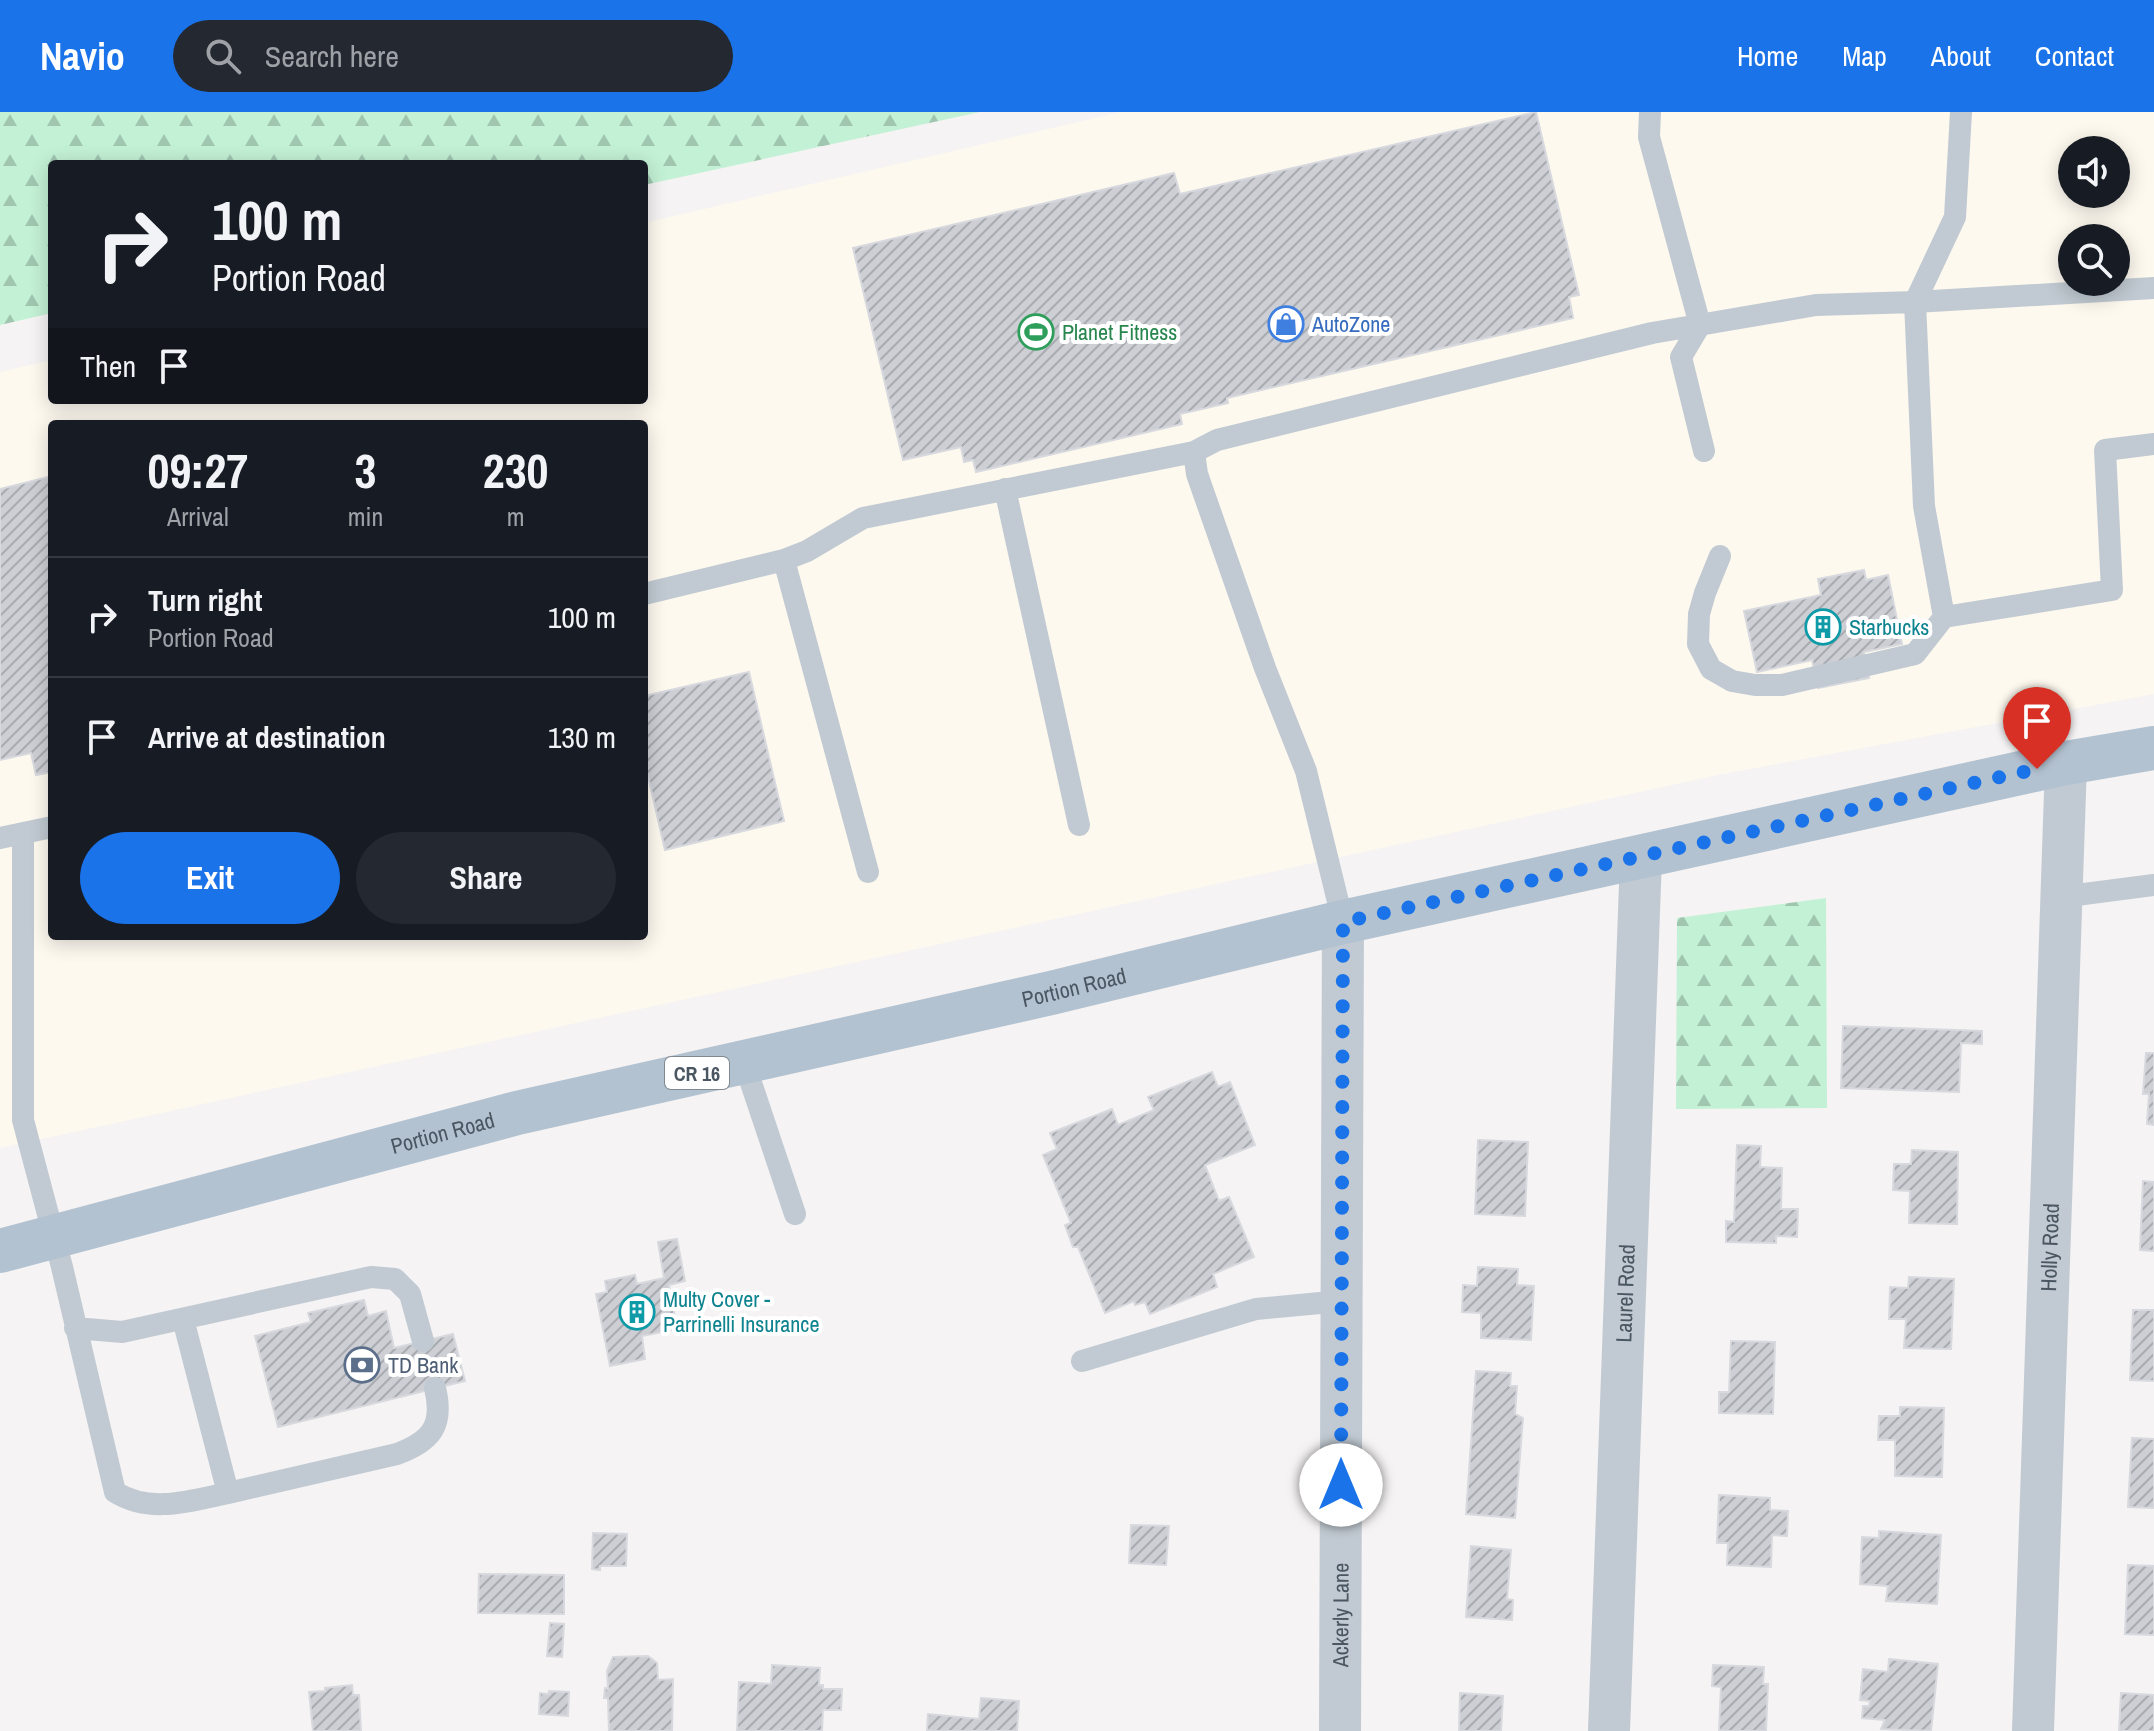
<!DOCTYPE html>
<style>
:root{--surface:#171b24;--page:#242831;--text:#f1f3f6;--muted:#9ea1a6;--line:#363941;--accent:#1a73e8}
body{margin:0;font-family:"Archivo Narrow",sans-serif;background:var(--page);color:var(--text);height:100vh;display:flex;flex-direction:column;font-size:30px;white-space:nowrap}
*{box-sizing:border-box;margin:0}
p{font-size:26px;color:var(--muted)}
.icon{flex:none;width:44px;height:44px;fill:none;stroke:currentColor;stroke-width:2;stroke-linecap:round;stroke-linejoin:round}
.map{position:relative;flex:1;overflow:hidden}
.side{position:absolute;left:48px;top:308px;width:600px;height:520px;display:flex;flex-direction:column;background:var(--surface);border-radius:8px;box-shadow:0 4px 20px #0003}
.side>*{flex:none}
.banner{position:absolute;left:48px;top:48px;width:600px;height:244px;border-radius:8px;box-shadow:0 4px 20px #0003;background:#171b24;color:var(--text);overflow:hidden}
.tools{position:absolute;left:2058px;top:24px;display:grid;gap:16px}
.tools a{display:grid;place-items:center;width:72px;height:72px;border-radius:50%;background:var(--surface);box-shadow:0 4px 20px #0003;font-size:40px}
.pin{position:absolute;display:grid;place-items:center;width:68px;height:68px;color:#fff;margin:-82px -34px;border-radius:50% 50% 50% 0;rotate:-45deg;box-shadow:0 0 8px #0007}
.pin .icon{rotate:45deg}
.me{position:absolute;width:88px;margin:-44px;rotate:0deg;stroke-linejoin:round;filter:drop-shadow(0 0 6px #0008)}
.turn{display:flex;align-items:center;gap:28px;height:168px;padding:0 32px;font-size:36px}
.turn .icon{width:104px;height:104px;stroke-width:2.5}
.turn b{display:block;font-size:56px;line-height:68px}
.then{display:flex;align-items:center;height:76px;padding:0 32px;background:#0003;gap:16px;font-size:30px}
.eta{display:flex;justify-content:space-evenly;align-items:center;height:136px;text-align:center}
.eta b{font-size:48px;font-weight:700;line-height:56px}
.button{display:flex;gap:16px;margin-top:auto;padding:16px 32px}
.button a{flex:1;height:92px;border-radius:48px;background:var(--accent);color:#fff;font-size:32px;font-weight:700;line-height:92px;text-align:center}
.button a+a{background:var(--page);color:var(--text)}
ul{padding:0;list-style:none}
li{display:flex;align-items:center;gap:24px;height:120px;padding:0 32px;border-top:2px solid var(--line)}
li div{flex:1}
li b{display:block;font-size:30px}
li em{font-style:normal}
header{display:flex;align-items:center;gap:48px;box-sizing:border-box;height:112px;padding:0 40px;background:var(--accent);color:#fff}
header strong{font-size:38px}
nav{display:flex;gap:44px;margin-inline-start:auto;font-size:28px}
.search{width:560px;height:72px;background:var(--page);display:flex;align-items:center;gap:20px;box-sizing:border-box;padding:0 28px;border-radius:44px;color:var(--muted);font-size:30px}
.map>svg:first-child{display:block}
.commercial{fill:#fdf9ef;fill-rule:evenodd}
.forest{fill:url(#forest-firs)}
.building{fill:url(#building-hatch);stroke:#d7d9de;stroke-width:2}
.lines{fill:none;stroke-linecap:round;stroke-linejoin:round}
.lane{stroke:#c1cad2;stroke-width:22}
.street{stroke:#c1cad2;stroke-width:42}
.primary{stroke:#b3c2d1;stroke-width:44}
.route{stroke:#1a73e8;stroke-width:14;stroke-dasharray:0 25.2}
.labels{text-anchor:middle;dominant-baseline:central;stroke-width:8;stroke-linejoin:round;paint-order:stroke}
.shield{fill:#fff;stroke:#808990;stroke-width:2}
.shield-label{font-size:20px;font-weight:bold;fill:#4a5661}
.shop-label{font-size:22px;fill:#366cbe;stroke:#fff;text-anchor:start}
.leisure-label{font-size:22px;fill:#27864d;stroke:#fff;text-anchor:start}
.culture-label{font-size:22px;fill:#0d838f;stroke:#fff;text-anchor:start}
.street-label{font-size:22px;fill:#4a5661;stroke:#fff}
.service-label{font-size:22px;fill:#4e5e75;stroke:#fff;text-anchor:start}
</style>
<header>
<strong>Navio</strong>
<div class="search"><svg class="icon" aria-label="search" viewBox="0 0 24 24"><circle cx="10" cy="10" r="6"/><path d="M15 15l6 6"/></svg>Search here</div>
<nav><a>Home</a><a>Map</a><a>About</a><a>Contact</a></nav>
</header>
<div class="map">
<svg width="2154" height="1619" viewBox="0 0 2154 1619">
<defs>
<pattern id="forest-firs" width="22" height="20" patternUnits="userSpaceOnUse" patternTransform="scale(2)"><rect width="22" height="20" fill="#c3f1d5"/><path d="M5 1l3.5 6h-7zM16 11l3.5 6h-7z" fill="#a0c6b0"/></pattern>
<pattern id="building-hatch" width="6" height="6" patternUnits="userSpaceOnUse" patternTransform="scale(2)"><rect width="6" height="6" fill="#cdcfd5"/><path d="M-1 1l2-2M0 6l6-6M5 7l2-2" fill="none" stroke="#a8abb0"/></pattern>
</defs>
<rect width="100%" height="100%" fill="#f5f3f3"/>
<path class="commercial" d="M1121,0H2154V582L1718,663L0,1036V260L52,248V288H644V111ZM2072,38H2116V82H2072ZM2072,126H2116V170H2072ZM52,312H644V824H52Z"/>
<path class="forest" d="M0,0H980L644,73V52H52V201L0,213Z
M1826,786L1827,996L1676,997L1677,806Z"/>
<path class="building" d="M1536,0L1579,183L1569,185L1573,206L1227,286L1228,291L1180,302L1182,312L976,360L973,348L964,350L961,335L903,348L853,136L1174,61L1180,82Z
M52,364V660L36,663L31,641L0,648V377Z
M1864,458L1866,468L1888,463L1902,532L1864,540L1869,566L1818,576L1812,548L1757,560L1744,499L1821,483L1818,467Z
M749,560L784,709L665,738L644,647V584Z
M1843,914L1982,919V932L1961,931L1959,980L1841,976Z
M2146,941H2154V1013L2147,1012L2149,982H2143Z
M1212,960L1218,975L1230,970L1255,1033L1205,1053L1219,1089L1229,1085L1254,1145L1213,1162L1217,1175L1150,1202L1145,1190L1135,1193L1134,1189L1105,1201L1078,1135H1073L1065,1113L1071,1111L1043,1043L1057,1037L1050,1021L1112,997L1118,1013L1154,998L1148,985Z
M1478,1028L1528,1030L1525,1104L1475,1102Z
M1737,1033L1761,1034L1760,1055L1782,1056L1781,1097H1798L1797,1125L1776,1124V1131L1726,1130V1109L1734,1110Z
M1912,1038L1958,1040L1957,1112L1909,1111L1910,1079L1893,1078L1894,1052H1911Z
M2143,1069L2154,1070V1139L2140,1138Z
M677,1127L685,1169L669,1173L677,1217L642,1224L645,1247L610,1254L596,1182L607,1180L605,1169L635,1163L637,1172L664,1166L658,1130Z
M1478,1155L1518,1157L1517,1173L1534,1174L1531,1228L1481,1226V1201L1462,1200L1463,1173L1477,1174Z
M1909,1165L1954,1167L1951,1237L1904,1236L1906,1207H1889L1890,1175L1908,1176Z
M364,1188L368,1204L386,1199L394,1236L453,1222L465,1269L278,1315L255,1224L311,1210L308,1201Z
M2133,1198H2154V1269L2130,1268Z
M1731,1229L1775,1230L1773,1302L1719,1301V1280H1729Z
M1476,1259L1511,1261L1510,1274H1517L1515,1302L1523,1306L1515,1406L1466,1402Z
M1900,1295L1944,1296L1942,1365L1895,1364V1328H1878L1879,1304H1900Z
M2132,1326L2154,1327V1396L2128,1395Z
M1719,1383L1770,1386V1398L1788,1399L1787,1424L1772,1423L1771,1455L1727,1453L1728,1431H1717Z
M1131,1413L1169,1414L1166,1453L1129,1451Z
M1879,1419L1941,1423L1937,1492L1886,1489L1888,1474L1860,1472L1862,1425L1879,1426Z
M593,1421L627,1422L626,1454H600V1458L592,1457Z
M1471,1434L1511,1438L1507,1487L1513,1488L1512,1508L1466,1505Z
M2128,1453L2154,1454V1523L2125,1522Z
M479,1462L564,1463V1502L478,1501Z
M550,1511L564,1512L562,1545L547,1544Z
M648,1544L657,1551L658,1568L673,1567L672,1619H609L608,1586H604L605,1576L608,1577L607,1559L613,1545Z
M1889,1547L1938,1552L1931,1619L1881,1617L1885,1608L1862,1606L1863,1594H1869L1870,1589L1860,1588L1863,1557L1888,1560Z
M772,1553L820,1556L819,1573H823V1577H842L841,1598H823L822,1619H737L739,1570L771,1572Z
M1713,1553L1764,1555L1763,1572H1768L1766,1619H1719L1721,1575L1712,1574Z
M352,1573L353,1583H359L361,1619H313L309,1580L325,1579V1576Z
M549,1579L569,1580L568,1604L539,1602L540,1581L549,1582Z
M1460,1581L1503,1584L1501,1619H1459Z
M2121,1581L2154,1583V1619H2119Z
M981,1586L1019,1589L1017,1619H927L928,1602L979,1607Z"/>
<g class="lines">
<path class="lane" d="M1650,0L1649,25L1700,213L1681,245L1704,339
M1961,0L1955,105L1915,190L1924,394L1944,505L2112,478L2105,338L2154,332
M1194,340L1197,362L1265,556L1306,659L1343,810
M1005,377L1079,713
M1720,444L1705,481L1699,502L1698,532L1711,557L1732,569L1755,573H1782L1915,542L1944,505
M784,448L868,760
M644,482L784,448L807,439L863,406L1194,340L1217,328L1652,221L1816,193L1915,190L2154,176
M23,722V1008L62,1155L115,1380C150,1402 190,1389 228,1381L183,1207
M0,726L52,715
M2061,785L2154,773
M744,950L795,1102
M75,1216L122,1220L371,1165L395,1167L410,1182L423,1229
M1082,1249L1256,1197L1341,1189
M228,1381L397,1342C432,1329 444,1313 435,1276"/>
<g class="street">
<path id="s1" d="M1340,1619L1343,810"/>
<path id="s2" d="M1609,1619L1641,745"/>
<path id="s3" d="M2033,1619L2066,651"/>
</g>
<path class="primary" id="s4" d="M0,1139L517,1001L1051,881L1343,810L2066,651L2154,636"/>
</g>
<g class="lines">
<path class="route" d="M1341,1373L1343,810L2037,657"/>
</g>
<defs>
<symbol id="shop-ring" viewBox="-11 -11 22 22"><circle r="9.5" fill="#fff" stroke="#3f7fe0" stroke-width="1.5"/><path d="M-5-2.5h2.3a2.7 3.5 0 0 1 5.4 0H5L5.5 6h-11ZM-1.5-2.5h3a1.5 2.3 0 0 0-3 0Z" fill="#3f7fe0"/></symbol>
<symbol id="stadium-ring" viewBox="-11 -11 22 22"><circle r="9.5" fill="#fff" stroke="#2e9e5b" stroke-width="1.5"/><path d="M0-5a6.5 5 0 1 0 0 10a6.5 5 0 1 0 0-10ZM-3.5-1.8h7v3.6h-7Z" fill="#2e9e5b"/></symbol>
<symbol id="building-ring" viewBox="-11 -11 22 22"><circle r="9.5" fill="#fff" stroke="#0f9aa8" stroke-width="1.5"/><path d="M-4-6H4V6H1V3H-1V6H-4ZM-2.5-4.3h1.7v1.8h-1.7ZM.8-4.3h1.7v1.8H.8ZM-2.5-1h1.7V.8h-1.7ZM.8-1h1.7V.8H.8Z" fill="#0f9aa8"/></symbol>
<symbol id="bank-ring" viewBox="-11 -11 22 22"><circle r="9.5" fill="#fff" stroke="#5c6f8a" stroke-width="1.5"/><path d="M-6-4H6V4H-6ZM0-2.3a2.3 2.3 0 1 0 0 4.6a2.3 2.3 0 1 0 0-4.6Z" fill="#5c6f8a"/></symbol>
</defs>
<g fill-rule="evenodd">
<use href="#shop-ring" x="1266" y="192" width="40" height="40"/>
<use href="#stadium-ring" x="1016" y="200" width="40" height="40"/>
<use href="#building-ring" x="1803" y="495" width="40" height="40"/>
<use href="#building-ring" x="617" y="1180" width="40" height="40"/>
<use href="#bank-ring" x="342" y="1233" width="40" height="40"/>
</g>
<g class="labels">
<rect class="shield" x="665" y="945" width="64" height="32" rx="6"/>
<g class="shield-label">
<text x="697" y="961">CR 16</text>
</g>
<g class="shop-label">
<text x="1312" y="212">AutoZone</text>
</g>
<g class="leisure-label">
<text x="1062" y="220">Planet Fitness</text>
</g>
<g class="culture-label">
<text x="1849" y="515">Starbucks</text>
<text x="663" y="1187">Multy Cover -<tspan x="663" dy="25">Parrinelli Insurance</tspan></text>
</g>
<g class="street-label">
<text stroke="none"><textPath href="#s4" startOffset="1106">Portion Road</textPath></text>
<text stroke="none"><textPath href="#s4" startOffset="458">Portion Road</textPath></text>
<text stroke="none"><textPath href="#s3" startOffset="484">Holly Road</textPath></text>
<text stroke="none"><textPath href="#s2" startOffset="438">Laurel Road</textPath></text>
<text stroke="none"><textPath href="#s1" startOffset="116">Ackerly Lane</textPath></text>
</g>
<g class="service-label">
<text x="388" y="1253">TD Bank</text>
</g>
</g>
</svg>
<div class="tools">
<a><svg class="icon" aria-label="sound" viewBox="0 0 24 24"><path d="M4 9h4l5-4v14l-5-4H4zM17 9q2 3 0 6"/></svg></a>
<a><svg class="icon" aria-label="search" viewBox="0 0 24 24"><circle cx="10" cy="10" r="6"/><path d="M15 15l6 6"/></svg></a>
</div>
<div class="pin" style="left:2037px;top:657px;background:#d93025"><svg class="icon" aria-label="arrive" viewBox="0 0 24 24"><path d="M6 21V4h12l-3 4 3 4H6"/></svg></div>
<svg class="me" style="left:1341px;top:1373px" viewBox="-20 -20 40 40"><circle r="19" fill="#fff"/><path d="M0-13L10 11 0 6-10 11z" fill="#1a73e8"/></svg>
<div class="banner">
<div class="turn"><svg class="icon" aria-label="right" viewBox="0 0 24 24"><path d="M7 20v-9h11M14 6l5 5-5 5"/></svg><div><b>100 m</b>Portion Road</div></div>
<div class="then">Then<svg class="icon" aria-label="arrive" viewBox="0 0 24 24"><path d="M6 21V4h12l-3 4 3 4H6"/></svg></div>
</div>
<section class="side">
<div class="eta">
<div><b>09:27</b><p>Arrival</p></div>
<div><b>3</b><p>min</p></div>
<div><b>230</b><p>m</p></div>
</div>
<ul>
<li><svg class="icon" aria-label="right" viewBox="0 0 24 24"><path d="M7 20v-9h11M14 6l5 5-5 5"/></svg><div><b>Turn right</b><p>Portion Road</p></div><em>100 m</em></li>
<li><svg class="icon" aria-label="arrive" viewBox="0 0 24 24"><path d="M6 21V4h12l-3 4 3 4H6"/></svg><div><b>Arrive at destination</b></div><em>130 m</em></li>
</ul>
<div class="button"><a>Exit</a><a>Share</a></div>
</section>
</div>
